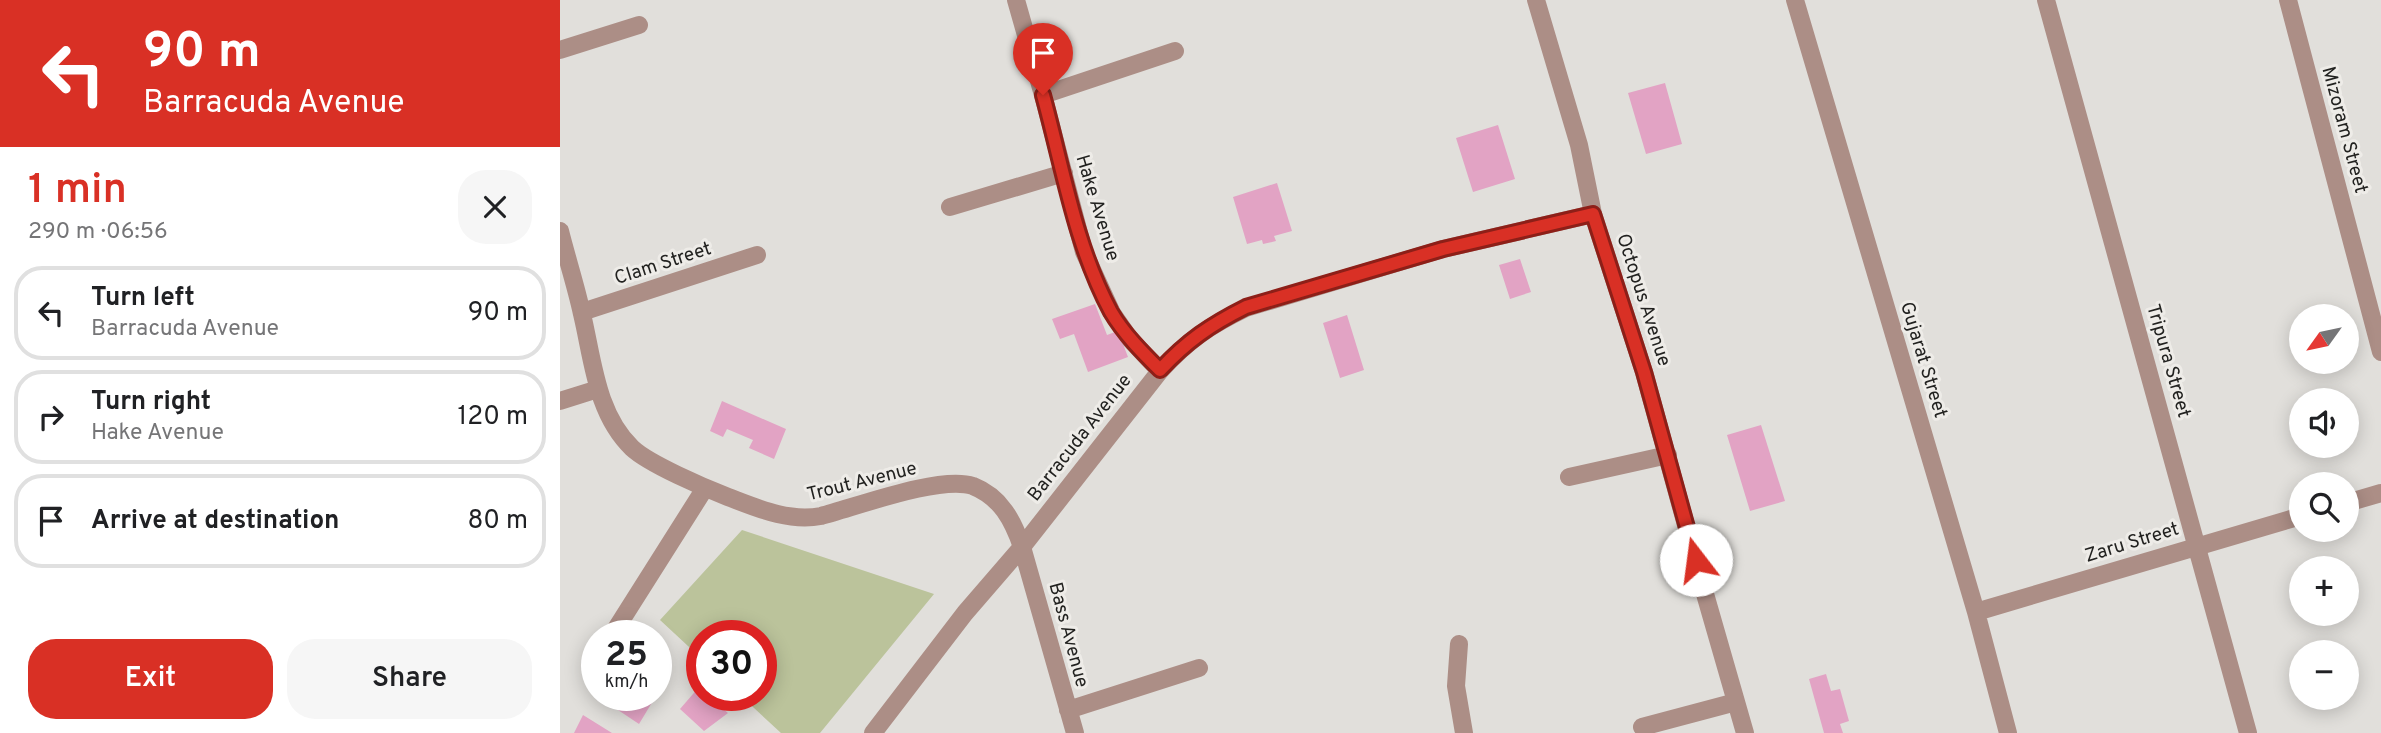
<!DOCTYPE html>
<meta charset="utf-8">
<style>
:root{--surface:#fff;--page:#f6f6f6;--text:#202124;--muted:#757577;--line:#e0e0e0;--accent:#d93025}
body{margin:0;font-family:Overpass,sans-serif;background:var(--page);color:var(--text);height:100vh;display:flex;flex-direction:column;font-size:26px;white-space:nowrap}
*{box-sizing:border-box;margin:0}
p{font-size:23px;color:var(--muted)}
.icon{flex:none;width:38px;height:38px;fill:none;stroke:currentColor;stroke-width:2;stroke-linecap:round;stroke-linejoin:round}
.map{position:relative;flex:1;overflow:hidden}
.sheet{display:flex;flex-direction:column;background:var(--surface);width:560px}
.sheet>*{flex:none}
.top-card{background:#d93025;color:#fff;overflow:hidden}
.needle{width:46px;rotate:237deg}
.controls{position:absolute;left:1729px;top:304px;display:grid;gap:14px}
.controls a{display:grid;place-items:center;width:70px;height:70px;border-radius:50%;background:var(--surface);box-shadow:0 4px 18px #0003;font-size:35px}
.speed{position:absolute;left:21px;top:620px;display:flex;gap:14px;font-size:35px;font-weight:700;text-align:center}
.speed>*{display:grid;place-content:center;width:91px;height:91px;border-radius:50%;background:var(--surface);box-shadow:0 4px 18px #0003;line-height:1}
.speed small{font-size:18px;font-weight:400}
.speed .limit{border:10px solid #d22;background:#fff;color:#111}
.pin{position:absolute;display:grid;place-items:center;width:60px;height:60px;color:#fff;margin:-72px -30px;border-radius:50% 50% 50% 0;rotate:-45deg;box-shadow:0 0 7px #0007}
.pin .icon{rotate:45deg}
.me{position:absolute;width:77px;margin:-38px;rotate:345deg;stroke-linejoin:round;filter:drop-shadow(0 0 5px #0008)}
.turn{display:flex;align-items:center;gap:24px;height:147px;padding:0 28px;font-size:32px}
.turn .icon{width:91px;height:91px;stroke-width:2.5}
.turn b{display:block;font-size:49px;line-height:60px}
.round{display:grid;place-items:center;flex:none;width:74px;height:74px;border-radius:28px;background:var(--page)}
.overview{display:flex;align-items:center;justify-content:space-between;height:119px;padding:0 28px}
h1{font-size:42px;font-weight:600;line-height:52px;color:var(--accent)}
.primary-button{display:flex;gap:14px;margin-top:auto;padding:14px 28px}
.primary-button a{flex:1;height:80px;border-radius:28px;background:var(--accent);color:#fff;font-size:28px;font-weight:600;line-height:80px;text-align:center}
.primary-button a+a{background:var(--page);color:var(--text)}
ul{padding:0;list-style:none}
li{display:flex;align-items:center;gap:21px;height:94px;margin:0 14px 10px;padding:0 14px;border:4px solid var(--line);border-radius:28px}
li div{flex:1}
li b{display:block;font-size:26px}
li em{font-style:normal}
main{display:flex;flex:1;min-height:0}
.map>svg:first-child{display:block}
.green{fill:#bbc39b}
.building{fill:#e2a3c4}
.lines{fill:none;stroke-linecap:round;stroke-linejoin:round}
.street{stroke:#ac8e86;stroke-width:18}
.route-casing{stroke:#8d1f18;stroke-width:18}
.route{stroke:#d93025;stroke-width:12}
.labels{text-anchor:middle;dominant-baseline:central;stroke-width:6;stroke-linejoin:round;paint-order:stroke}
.street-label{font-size:19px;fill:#222220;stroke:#eeece8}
</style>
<main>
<section class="sheet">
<div class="top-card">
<div class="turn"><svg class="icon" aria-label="left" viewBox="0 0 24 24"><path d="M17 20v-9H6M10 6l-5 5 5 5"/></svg><div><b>90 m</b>Barracuda Avenue</div></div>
</div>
<div class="overview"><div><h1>1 min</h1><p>290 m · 06:56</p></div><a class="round"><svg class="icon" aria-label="close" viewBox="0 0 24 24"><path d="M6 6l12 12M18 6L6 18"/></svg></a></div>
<ul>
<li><svg class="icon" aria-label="left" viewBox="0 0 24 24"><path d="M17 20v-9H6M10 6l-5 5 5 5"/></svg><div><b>Turn left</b><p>Barracuda Avenue</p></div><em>90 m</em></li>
<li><svg class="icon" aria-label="right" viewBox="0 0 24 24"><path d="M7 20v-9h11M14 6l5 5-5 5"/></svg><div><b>Turn right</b><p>Hake Avenue</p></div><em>120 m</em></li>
<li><svg class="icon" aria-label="arrive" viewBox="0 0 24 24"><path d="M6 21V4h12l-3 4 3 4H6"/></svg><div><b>Arrive at destination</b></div><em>80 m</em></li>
</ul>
<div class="primary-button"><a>Exit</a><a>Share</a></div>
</section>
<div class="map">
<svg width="1821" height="733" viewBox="0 0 1821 733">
<rect width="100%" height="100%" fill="#e1dfdb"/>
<path class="green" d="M182,530L374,594L260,733H221L180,695H201V635H142V659L100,620Z"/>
<path class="building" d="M1105,83L1122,144L1086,154L1068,93Z
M938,125L955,179L913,192L896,138Z
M717,183L732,231L714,236L716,241L703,244L702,240L687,244L673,197Z
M960,259L971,292L950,299L939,265Z
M535,304L547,335L558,331L568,357L528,372L514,334L500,339L492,319Z
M787,315L804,370L780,378L763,323Z
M162,401L226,429L214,459L189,448L193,440L167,429L163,437L150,431Z
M1201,425L1225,501L1190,511L1167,435Z
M96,667L108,676L79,724L52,706L59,695H96Z
M1266,674L1271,691L1280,689L1289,721L1280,724L1283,733H1264L1249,679Z
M139,687L142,690V695H147L168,713L144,731L120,709Z
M23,715L52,733H14Z"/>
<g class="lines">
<path class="street" d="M456,0L483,95L524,252L552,313L570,339L600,371
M976,0L1019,145L1033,214L1084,372L1143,587L1185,733
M1235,0L1416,612L1448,733
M1486,0L1688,733
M1728,0L1821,352
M0,50L79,25
M483,95L615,51
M390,207L504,173
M0,231C7,259 16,286 22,314C33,360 36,413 72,448C89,464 145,488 168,497C197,508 228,522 261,516C296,507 380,475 413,486C441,497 453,521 462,547L515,733
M22,312L197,255
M0,401L38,389
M1009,477L1108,455
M1787,503L1821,493
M1416,612L1741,516
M52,635L145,488
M899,644L896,686L904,733
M508,710L639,668
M1082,727L1176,702
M313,733L405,613L462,547L600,371C628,340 649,326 686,308L883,249L1033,214"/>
</g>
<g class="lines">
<defs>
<path id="route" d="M483,95C503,168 515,245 551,312C564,334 582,352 600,370C627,341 650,325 686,307L883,249L1033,214L1084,372L1136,560"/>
</defs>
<use href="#route" class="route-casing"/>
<use href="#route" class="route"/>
</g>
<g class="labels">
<g class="street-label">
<text transform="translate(1784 130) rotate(75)">Mizoram Street</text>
<text transform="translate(537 208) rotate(73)">Hake Avenue</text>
<text transform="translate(103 264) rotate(-18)">Clam Street</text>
<text transform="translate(1083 300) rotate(72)">Octopus Avenue</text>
<text transform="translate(1363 360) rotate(73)">Gujarat Street</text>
<text transform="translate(1608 361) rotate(74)">Tripura Street</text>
<text transform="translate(520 438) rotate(-52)">Barracuda Avenue</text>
<text transform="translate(302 482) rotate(-14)">Trout Avenue</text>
<text transform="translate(1572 543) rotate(-17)">Zaru Street</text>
<text transform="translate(508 635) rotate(75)">Bass Avenue</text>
</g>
</g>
</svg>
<div class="controls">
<a><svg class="needle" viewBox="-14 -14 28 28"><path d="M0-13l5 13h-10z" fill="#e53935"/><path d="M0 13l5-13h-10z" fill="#757577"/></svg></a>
<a><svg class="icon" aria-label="sound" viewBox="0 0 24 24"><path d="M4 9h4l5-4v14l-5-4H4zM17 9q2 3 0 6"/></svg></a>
<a><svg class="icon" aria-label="search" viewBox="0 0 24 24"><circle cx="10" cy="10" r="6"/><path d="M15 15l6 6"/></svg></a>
<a>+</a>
<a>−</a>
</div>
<div class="speed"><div>25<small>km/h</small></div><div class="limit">30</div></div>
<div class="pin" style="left:483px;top:95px;background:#d93025"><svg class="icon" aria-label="arrive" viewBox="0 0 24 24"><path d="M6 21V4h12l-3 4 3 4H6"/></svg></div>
<svg class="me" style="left:1136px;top:560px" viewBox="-20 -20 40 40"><circle r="19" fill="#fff"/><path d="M0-13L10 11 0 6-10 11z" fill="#d93025"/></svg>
</div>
</main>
